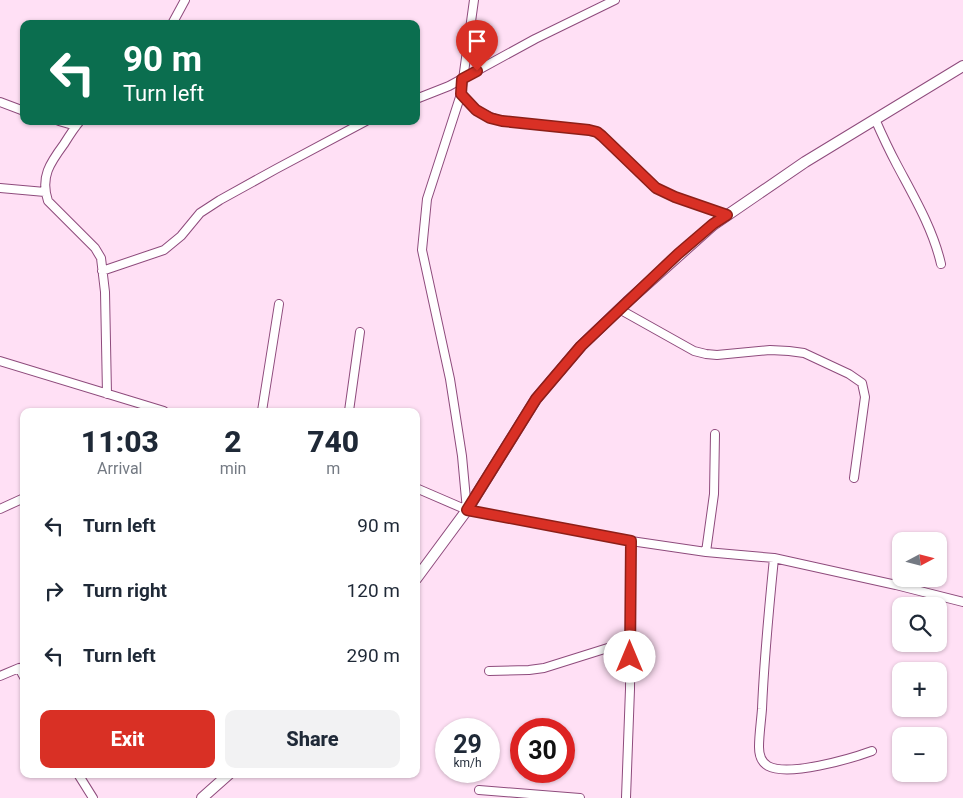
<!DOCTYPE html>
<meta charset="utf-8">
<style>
:root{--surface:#fff;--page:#f2f2f3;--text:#1f2937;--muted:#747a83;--accent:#d93025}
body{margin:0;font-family:Roboto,sans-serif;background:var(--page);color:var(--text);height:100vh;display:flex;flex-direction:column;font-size:19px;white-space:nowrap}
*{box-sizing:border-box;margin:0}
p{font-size:16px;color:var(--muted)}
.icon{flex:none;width:28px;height:28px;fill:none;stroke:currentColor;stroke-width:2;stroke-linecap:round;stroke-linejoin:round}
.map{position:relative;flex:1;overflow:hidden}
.drawer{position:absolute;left:20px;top:408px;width:400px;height:370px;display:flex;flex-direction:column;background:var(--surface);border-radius:10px;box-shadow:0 1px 4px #0004}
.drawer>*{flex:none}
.guide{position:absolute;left:20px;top:20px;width:400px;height:105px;border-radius:10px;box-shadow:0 1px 4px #0004;background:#0b6e4f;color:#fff;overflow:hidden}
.needle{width:32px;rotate:83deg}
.fabs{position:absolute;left:892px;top:532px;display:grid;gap:10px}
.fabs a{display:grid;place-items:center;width:55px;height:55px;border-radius:10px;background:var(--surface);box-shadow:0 1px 4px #0004;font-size:25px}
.speed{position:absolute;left:435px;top:718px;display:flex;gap:10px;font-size:25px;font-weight:700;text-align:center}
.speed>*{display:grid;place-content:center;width:65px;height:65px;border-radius:50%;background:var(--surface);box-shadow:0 1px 4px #0004;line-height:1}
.speed small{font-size:12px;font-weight:400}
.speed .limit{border:8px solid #d22;background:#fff;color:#111}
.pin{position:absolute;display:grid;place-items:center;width:42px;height:42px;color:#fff;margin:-51px -21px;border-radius:50% 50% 50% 0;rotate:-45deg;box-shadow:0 0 5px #0007}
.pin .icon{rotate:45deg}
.me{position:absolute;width:55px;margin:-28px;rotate:0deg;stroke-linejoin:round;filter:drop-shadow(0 0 4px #0008)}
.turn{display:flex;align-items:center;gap:18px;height:105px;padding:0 20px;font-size:22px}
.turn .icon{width:65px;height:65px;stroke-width:2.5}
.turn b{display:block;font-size:35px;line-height:42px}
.eta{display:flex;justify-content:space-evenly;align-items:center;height:85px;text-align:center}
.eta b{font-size:30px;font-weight:800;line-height:35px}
.primary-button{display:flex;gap:10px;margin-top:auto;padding:10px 20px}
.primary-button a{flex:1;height:58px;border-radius:10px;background:var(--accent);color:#fff;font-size:20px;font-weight:800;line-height:58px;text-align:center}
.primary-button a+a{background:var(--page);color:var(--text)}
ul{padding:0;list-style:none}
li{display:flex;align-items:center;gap:15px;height:65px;padding:0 20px}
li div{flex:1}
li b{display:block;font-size:19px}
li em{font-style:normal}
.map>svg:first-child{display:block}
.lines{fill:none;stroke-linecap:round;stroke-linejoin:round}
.minor-casing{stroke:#8e4b7c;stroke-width:10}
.tertiary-casing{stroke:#8e4b7c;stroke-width:12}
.minor{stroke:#fff;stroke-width:8}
.tertiary{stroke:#fff;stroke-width:10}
.route-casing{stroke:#8d1f18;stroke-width:12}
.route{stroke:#d93025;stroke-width:9}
</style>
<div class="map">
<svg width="963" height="798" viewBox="0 0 963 798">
<rect width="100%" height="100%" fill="#ffe0f5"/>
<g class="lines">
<defs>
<path id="minor" d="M172,24L185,0
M461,94C475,110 481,115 502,121L589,130L597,132L602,136L656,188L675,197L727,215
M416,99L449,86L535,39L615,0
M0,102L24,111
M875,119C882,135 889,150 897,165C914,197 933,229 941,264
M59,121L76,126
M80,121C74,128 69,136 64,144C50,163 40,177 48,201L95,248L101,258L105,292L107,394
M0,188L45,192
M102,271L164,250L181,236L200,213L220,200L276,169L366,121
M619,309L694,351L706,354L717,355L770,350L789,351L804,353L849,374L862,383L865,397L854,478
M0,361L164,411
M262,411L279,304
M349,411L360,332
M416,488L467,510L631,541L706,552L774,558L896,585L963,602
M0,509L24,498
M467,510L462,456L450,379L422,250L427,199L461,94L474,0
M706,552L714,494L715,434
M774,558C769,608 764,659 762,709C761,722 759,735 759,747C759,755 761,762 768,766C788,777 850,759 872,751
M489,671L529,670L544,668L630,641
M0,676L19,668L24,677
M78,774L93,798
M479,790L580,798
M626,798L630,689L631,541"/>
<path id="tertiary" d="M416,579L467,510L536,399L581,346L627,302L713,225L805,162L963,66
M202,798L229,774"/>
</defs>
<use href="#minor" class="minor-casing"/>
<use href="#tertiary" class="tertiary-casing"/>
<use href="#minor" class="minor"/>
<use href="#tertiary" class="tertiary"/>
</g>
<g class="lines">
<defs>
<path id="route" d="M477,71L462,79L461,94L476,110L490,118L502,121L589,130L597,132L602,136L656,188L675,197L727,215L713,224L678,254L581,346L536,399L467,510L631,541L630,657"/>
</defs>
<use href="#route" class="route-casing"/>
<use href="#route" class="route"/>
</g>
</svg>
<div class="fabs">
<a><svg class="needle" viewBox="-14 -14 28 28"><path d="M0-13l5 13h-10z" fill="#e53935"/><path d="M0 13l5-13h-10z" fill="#747a83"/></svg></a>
<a><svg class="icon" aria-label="search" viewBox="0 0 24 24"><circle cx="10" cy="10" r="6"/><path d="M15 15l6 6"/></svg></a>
<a>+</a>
<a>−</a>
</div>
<div class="speed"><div>29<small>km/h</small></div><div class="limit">30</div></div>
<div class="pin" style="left:477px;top:71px;background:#d93025"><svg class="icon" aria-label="arrive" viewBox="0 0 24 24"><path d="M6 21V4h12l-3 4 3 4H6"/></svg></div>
<svg class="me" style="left:630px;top:657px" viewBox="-20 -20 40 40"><circle r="19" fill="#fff"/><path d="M0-13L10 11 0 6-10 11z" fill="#d93025"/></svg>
<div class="guide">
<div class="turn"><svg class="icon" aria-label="left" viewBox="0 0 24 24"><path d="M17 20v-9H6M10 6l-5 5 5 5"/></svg><div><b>90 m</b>Turn left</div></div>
</div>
<section class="drawer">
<div class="eta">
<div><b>11:03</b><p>Arrival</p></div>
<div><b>2</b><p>min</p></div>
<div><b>740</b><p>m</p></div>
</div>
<ul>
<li><svg class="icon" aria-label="left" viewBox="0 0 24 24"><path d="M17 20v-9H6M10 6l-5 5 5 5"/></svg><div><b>Turn left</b></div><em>90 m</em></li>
<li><svg class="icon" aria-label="right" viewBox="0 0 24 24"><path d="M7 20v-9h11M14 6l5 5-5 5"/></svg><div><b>Turn right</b></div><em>120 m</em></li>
<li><svg class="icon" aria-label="left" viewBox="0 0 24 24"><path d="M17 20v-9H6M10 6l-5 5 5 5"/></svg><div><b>Turn left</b></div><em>290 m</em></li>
</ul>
<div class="primary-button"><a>Exit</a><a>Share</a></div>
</section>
</div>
